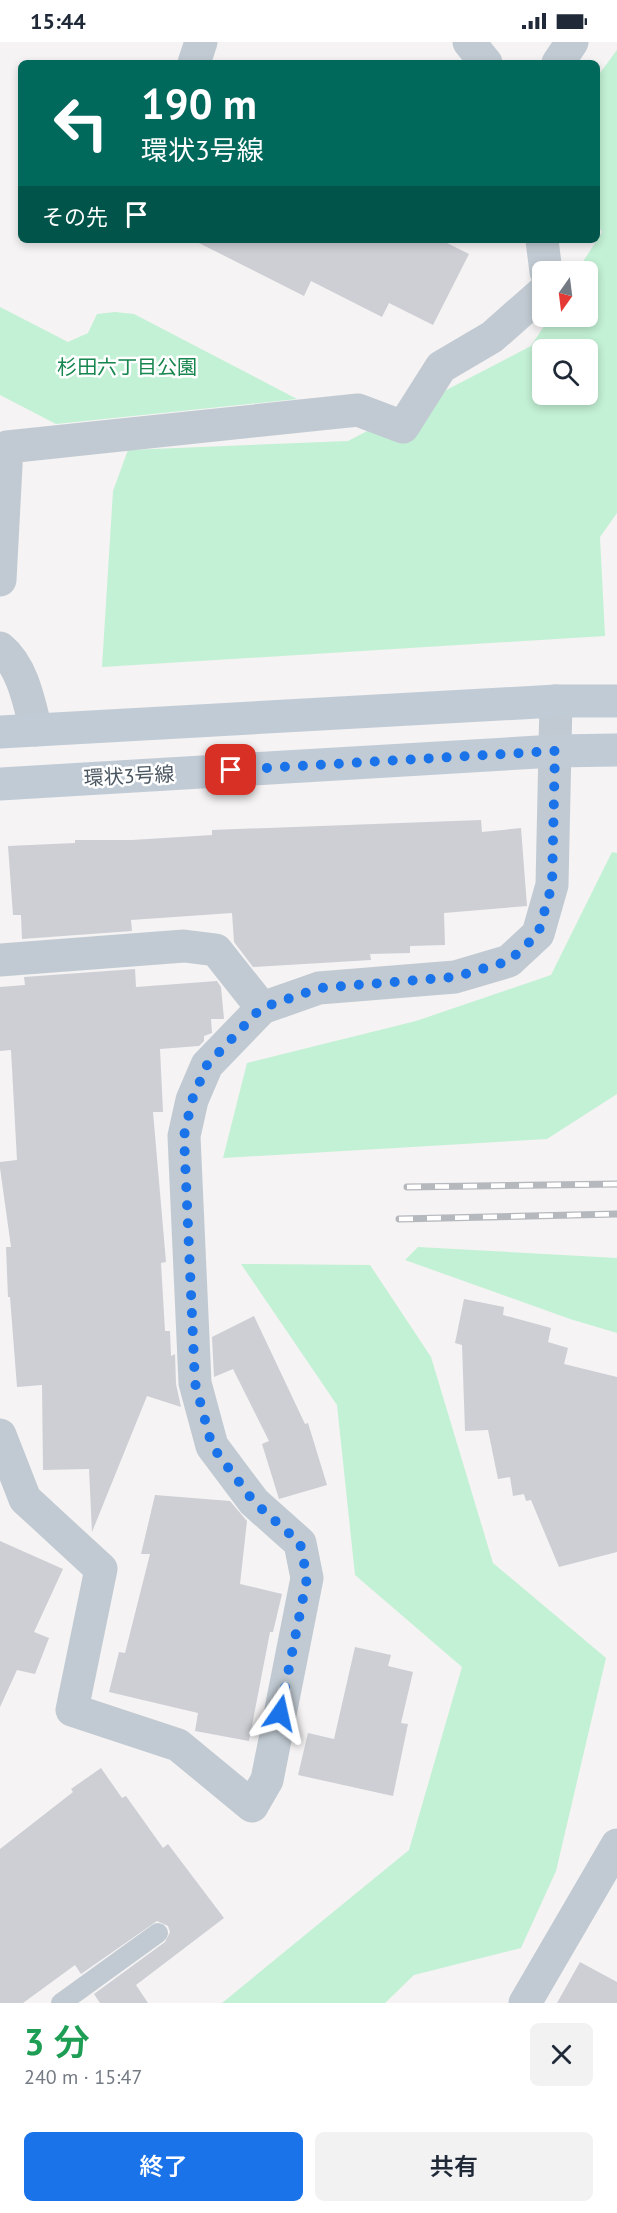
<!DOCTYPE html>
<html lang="ja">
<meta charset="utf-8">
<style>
:root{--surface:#fff;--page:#f2f2f3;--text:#1f2937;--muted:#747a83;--accent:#1a73e8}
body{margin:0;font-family:"PT Sans","Noto Sans JP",sans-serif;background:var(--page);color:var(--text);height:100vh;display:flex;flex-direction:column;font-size:22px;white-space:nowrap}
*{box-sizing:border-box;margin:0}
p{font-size:20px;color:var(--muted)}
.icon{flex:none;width:33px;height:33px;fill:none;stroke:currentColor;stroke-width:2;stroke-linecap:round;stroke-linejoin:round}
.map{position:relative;height:1961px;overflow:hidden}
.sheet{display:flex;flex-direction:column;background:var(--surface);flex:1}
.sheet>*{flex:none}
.hud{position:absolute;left:18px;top:18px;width:582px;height:183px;border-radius:9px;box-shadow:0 3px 9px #0003;background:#00695c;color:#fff;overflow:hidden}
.needle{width:39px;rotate:194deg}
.controls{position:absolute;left:532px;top:219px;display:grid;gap:12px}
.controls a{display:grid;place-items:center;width:66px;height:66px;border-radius:9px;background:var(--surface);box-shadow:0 3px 9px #0003;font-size:30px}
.pin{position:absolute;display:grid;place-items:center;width:51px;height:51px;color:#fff;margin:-26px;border-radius:12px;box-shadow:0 3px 9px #0006}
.me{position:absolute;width:66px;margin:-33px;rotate:11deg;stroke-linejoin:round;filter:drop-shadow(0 0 4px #0008)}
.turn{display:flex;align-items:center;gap:21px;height:126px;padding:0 24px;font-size:27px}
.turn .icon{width:78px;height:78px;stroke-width:2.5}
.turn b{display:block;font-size:42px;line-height:51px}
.then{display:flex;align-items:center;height:57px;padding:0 24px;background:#0003;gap:12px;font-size:22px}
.round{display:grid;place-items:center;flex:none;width:63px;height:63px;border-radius:9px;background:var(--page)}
.headline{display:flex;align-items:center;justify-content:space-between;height:102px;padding:0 24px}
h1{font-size:36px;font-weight:600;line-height:45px;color:#1e9e55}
.button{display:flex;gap:12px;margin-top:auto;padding:12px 24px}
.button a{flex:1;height:69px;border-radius:9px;background:var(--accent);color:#fff;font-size:24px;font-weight:600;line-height:69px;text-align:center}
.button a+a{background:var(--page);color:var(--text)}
.status{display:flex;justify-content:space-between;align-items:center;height:42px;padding:0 30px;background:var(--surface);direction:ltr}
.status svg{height:16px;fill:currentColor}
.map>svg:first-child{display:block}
.green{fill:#c3f1d5;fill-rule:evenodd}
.building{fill:#cdcfd5}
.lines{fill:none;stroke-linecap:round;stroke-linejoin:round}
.lane{stroke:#c1cad2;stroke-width:20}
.street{stroke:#c1cad2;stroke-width:33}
.secondary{stroke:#c1cbd6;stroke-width:33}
.rail-casing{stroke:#b5b8bd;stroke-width:7}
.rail{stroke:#fff;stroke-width:4.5;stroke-dasharray:14;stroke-linecap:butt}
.route{stroke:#1a73e8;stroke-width:10;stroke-dasharray:0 18}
.labels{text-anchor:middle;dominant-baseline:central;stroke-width:5;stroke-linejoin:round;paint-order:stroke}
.park-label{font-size:20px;fill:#17864f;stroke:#fff}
.street-label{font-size:20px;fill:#4a5661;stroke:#fff}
</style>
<div class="status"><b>15:44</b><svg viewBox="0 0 49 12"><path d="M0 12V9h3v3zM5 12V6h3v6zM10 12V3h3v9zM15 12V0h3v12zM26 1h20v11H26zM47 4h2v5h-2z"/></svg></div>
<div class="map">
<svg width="617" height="1961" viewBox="0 0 617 1961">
<rect width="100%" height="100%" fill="#f5f3f3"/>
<path class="green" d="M617,8V471L600,495L605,594L102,625L113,449L128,408L348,399L531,304L550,275L588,274V230L577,229L602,190L597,182V35ZM543,308H588V352H543Z
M0,265L68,300L88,291L97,272L115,270L134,272L297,357L56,382L0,353Z
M612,810L617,811V1052L547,1097L223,1116L247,1021L416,979L551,933Z
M418,1205L617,1216V1291L570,1277L405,1218Z
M241,1222L370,1223L431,1315L493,1521L606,1616L556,1829L521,1906L414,1933L385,1961H222L409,1808L462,1625L355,1533L337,1363Z"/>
<path class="building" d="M193,198H441L469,212L433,283L389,261L382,275L311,239L304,254Z
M481,778L482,790L521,786L527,864L444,871L445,903L410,904V911L370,912L371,918L253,925L234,900L232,871L131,878L132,889L22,897L21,873H13L8,804L75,801V798H132L212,793V788Z
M135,927L136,945L217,939L221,945L224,977H211L212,991L204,994V999L199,1004L160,1007L163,1070H153L166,1220L161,1221L165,1289H170L171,1314L175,1312L176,1342L181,1365L147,1354L92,1490L89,1427L43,1428L42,1343L17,1345L10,1255H8L6,1205H11L0,1126V1120L17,1118L11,1008L0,1009V945L25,943L24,935Z
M464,1257L504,1265L503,1273L551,1286L548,1300L568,1306L564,1322L617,1335V1510L559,1525L531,1458L526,1459L524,1452L513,1454L510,1435L498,1437L488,1388L465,1389L462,1303L455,1301Z
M254,1274L305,1382L308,1381L327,1443L279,1457L262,1402L269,1399L233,1327L214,1335L212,1295Z
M155,1453L230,1459L247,1479L240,1542L282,1552L273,1590H270L249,1699L195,1689L198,1671L109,1650L119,1610L125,1611L150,1512H141Z
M0,1499L63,1527L34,1590L49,1596L35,1632L17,1628L0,1665Z
M355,1605L391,1613L388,1624L413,1630L401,1681L408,1682L393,1754L298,1733L308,1691L334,1697Z
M101,1726L122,1756L126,1754L163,1806L168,1802L224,1876L136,1943L148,1961H100L94,1952L165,1900L170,1890L168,1884L157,1879L81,1932L75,1923L23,1961H0V1807L73,1750L71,1747Z
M580,1920L617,1940V1961H557Z"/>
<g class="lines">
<path class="lane" d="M61,1961L158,1891"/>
<path class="street" d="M469,0L486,21
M194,21L201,0
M558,21L572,0
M542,198L546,230
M0,538L7,405L358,368L403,385L441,325L492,295L543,250
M0,606C23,625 29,660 36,688
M0,918L184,904L216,908L262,966
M0,1393L25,1457L101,1527L72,1668L178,1703L252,1764L267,1738L307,1536L300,1501L254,1460L212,1404L195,1341L184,1094L192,1058L207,1023L262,966L319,946L455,935L509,919L538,892L552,843L556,659
M525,1961L617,1803"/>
<path class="secondary" d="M0,690L556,659H617
M0,742L555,709L617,708"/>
<defs>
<path id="rail" d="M407,1145L617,1142
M399,1177L617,1172"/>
</defs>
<use href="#rail" class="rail-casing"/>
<use href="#rail" class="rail"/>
</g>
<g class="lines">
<path class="route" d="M231,728L555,709L552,843L538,892L509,919L455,935L320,946L261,966L207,1023L192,1058L184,1094L195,1341L212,1404L254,1460L300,1501L307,1536L280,1671"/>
</g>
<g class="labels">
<g class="park-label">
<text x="127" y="325">杉田六丁目公園</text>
</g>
<g class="street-label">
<text transform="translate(129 734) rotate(-3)">環状3号線</text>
</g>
</g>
</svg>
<div class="controls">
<a><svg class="needle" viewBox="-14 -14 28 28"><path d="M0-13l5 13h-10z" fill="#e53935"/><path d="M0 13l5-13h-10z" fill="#747a83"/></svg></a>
<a><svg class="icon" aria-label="search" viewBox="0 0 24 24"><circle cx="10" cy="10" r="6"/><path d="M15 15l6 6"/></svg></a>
</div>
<div class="pin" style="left:231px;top:728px;background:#d93025"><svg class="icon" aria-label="arrive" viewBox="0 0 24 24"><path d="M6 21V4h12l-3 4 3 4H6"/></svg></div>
<svg class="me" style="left:280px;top:1671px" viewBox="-20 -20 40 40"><path d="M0-17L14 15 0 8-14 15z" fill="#1a73e8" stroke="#fff" stroke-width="4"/></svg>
<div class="hud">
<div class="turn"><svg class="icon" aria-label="left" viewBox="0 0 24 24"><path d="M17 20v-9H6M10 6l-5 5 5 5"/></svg><div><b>190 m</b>環状3号線</div></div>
<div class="then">その先<svg class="icon" aria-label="arrive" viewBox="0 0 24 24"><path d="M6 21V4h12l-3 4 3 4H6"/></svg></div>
</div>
</div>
<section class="sheet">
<div class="headline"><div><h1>3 分</h1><p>240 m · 15:47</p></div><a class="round"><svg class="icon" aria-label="close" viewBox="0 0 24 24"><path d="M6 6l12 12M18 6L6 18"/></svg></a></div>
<div class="button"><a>終了</a><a>共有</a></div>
</section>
